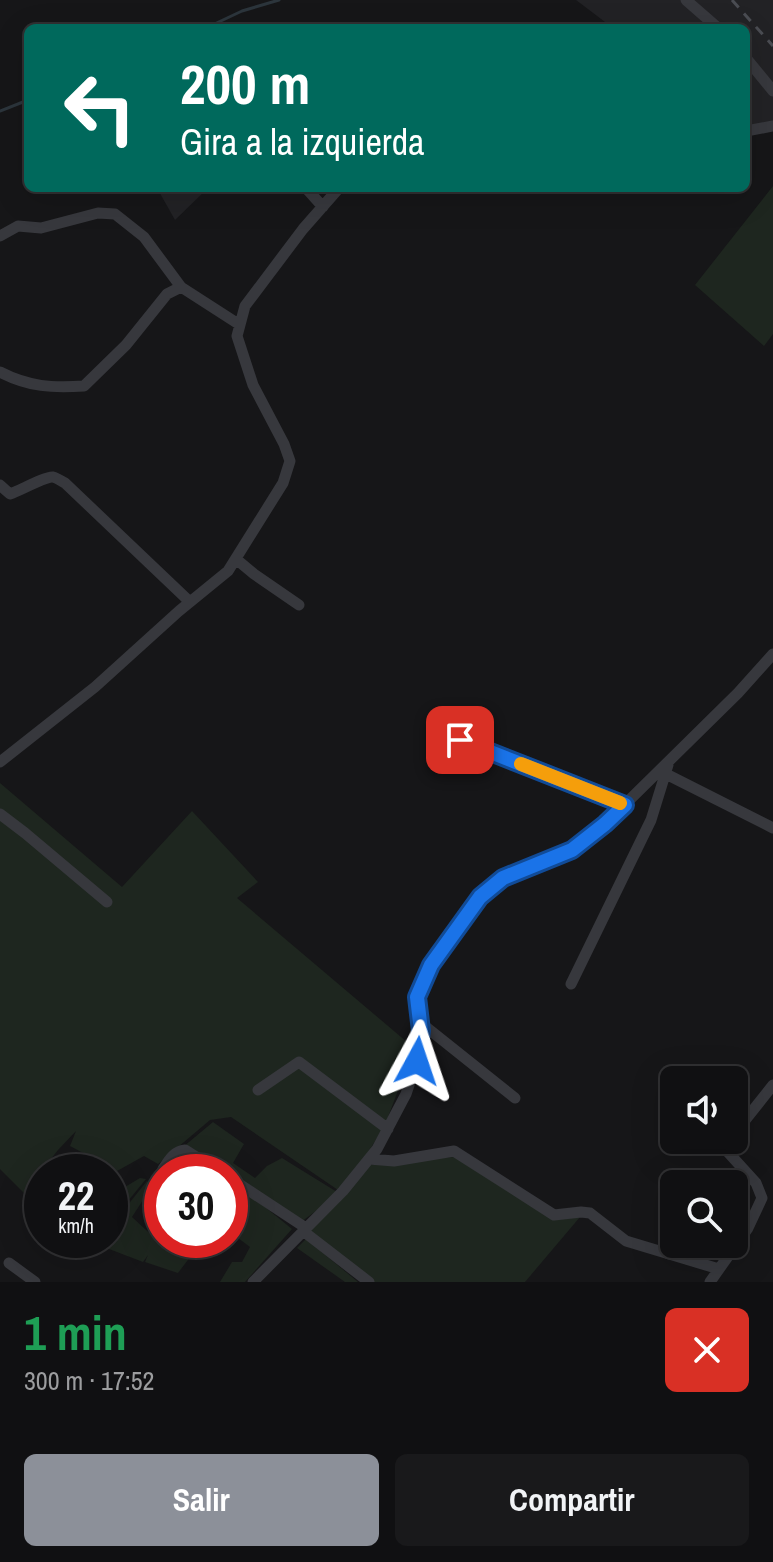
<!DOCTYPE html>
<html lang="es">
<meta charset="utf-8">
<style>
:root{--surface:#101012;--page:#19191b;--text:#f1f3f6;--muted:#9c9d9f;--line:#303032;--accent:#8c9099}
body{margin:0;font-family:"Archivo Narrow",sans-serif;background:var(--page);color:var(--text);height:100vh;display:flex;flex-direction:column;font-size:30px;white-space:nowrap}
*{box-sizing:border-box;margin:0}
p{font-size:26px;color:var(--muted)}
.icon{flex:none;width:44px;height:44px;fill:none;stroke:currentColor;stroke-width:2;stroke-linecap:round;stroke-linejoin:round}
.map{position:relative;height:1282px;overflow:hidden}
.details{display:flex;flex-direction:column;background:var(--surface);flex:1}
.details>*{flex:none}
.hud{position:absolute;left:24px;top:24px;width:726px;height:168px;border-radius:12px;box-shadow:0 8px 32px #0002,0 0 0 2px var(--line);background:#00695c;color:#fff;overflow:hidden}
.controls{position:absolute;left:660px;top:1066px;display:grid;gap:16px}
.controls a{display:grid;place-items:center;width:88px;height:88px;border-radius:12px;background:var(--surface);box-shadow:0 8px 32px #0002,0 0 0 2px var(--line);font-size:40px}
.speed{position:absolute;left:24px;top:1154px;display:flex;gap:16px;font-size:40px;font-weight:700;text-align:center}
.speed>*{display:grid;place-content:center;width:104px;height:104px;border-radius:50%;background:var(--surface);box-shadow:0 8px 32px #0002,0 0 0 2px var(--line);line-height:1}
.speed small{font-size:20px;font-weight:400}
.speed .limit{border:12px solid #d22;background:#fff;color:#111}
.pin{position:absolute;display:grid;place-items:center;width:68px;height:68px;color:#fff;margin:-34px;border-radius:16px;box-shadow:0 4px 12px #0006}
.me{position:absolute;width:88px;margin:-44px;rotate:5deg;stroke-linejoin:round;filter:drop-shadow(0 0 6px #0008)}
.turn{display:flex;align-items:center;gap:28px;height:168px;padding:0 24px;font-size:36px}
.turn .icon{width:104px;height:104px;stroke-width:2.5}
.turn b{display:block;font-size:56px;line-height:68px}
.round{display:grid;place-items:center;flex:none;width:84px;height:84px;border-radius:12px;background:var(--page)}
.head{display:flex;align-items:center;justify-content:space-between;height:136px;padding:0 24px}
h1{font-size:48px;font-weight:700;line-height:60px;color:#1e9e55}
.action{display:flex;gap:16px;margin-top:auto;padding:16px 24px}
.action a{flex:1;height:92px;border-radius:12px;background:var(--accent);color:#fff;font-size:32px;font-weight:700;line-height:92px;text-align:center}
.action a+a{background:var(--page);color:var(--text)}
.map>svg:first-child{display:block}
.built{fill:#222225}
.green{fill:#1e261f}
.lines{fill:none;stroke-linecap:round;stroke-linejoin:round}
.stream{stroke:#2c353c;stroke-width:3}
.minor{stroke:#37383d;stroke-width:11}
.rail{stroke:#4a4c52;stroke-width:3;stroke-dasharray:10 8;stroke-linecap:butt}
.route-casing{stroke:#114b97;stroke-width:20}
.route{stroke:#1a73e8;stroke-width:14}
.slow{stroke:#f59e0b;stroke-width:14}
</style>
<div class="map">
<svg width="773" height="1282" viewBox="0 0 773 1282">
<rect width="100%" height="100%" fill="#161618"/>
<path class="built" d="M576,0H773V130L746,134V28H613Z
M157,188H208L175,220Z"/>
<path class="green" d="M773,186V334L764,346L695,285Z
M0,783L122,887L192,811L258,882L237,898L414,1048L385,1125L359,1167L338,1190L231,1117L210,1120L158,1164L144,1156L117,1171L70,1146L76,1131L58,1150L24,1193L0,1169Z
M213,1122L244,1144L233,1163L255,1178L267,1166L282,1158L337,1192L328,1202L301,1222L230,1177V1172H223L183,1147Z
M455,1157L553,1220L580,1217L525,1282H369L303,1231L364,1165C395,1166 424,1158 455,1157Z
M140,1178L146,1179L110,1223V1196Z
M147,1181L152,1186L132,1217L158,1241L162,1236V1240H203L178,1273L145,1262L148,1255L143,1262L96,1244L99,1240H110V1227Z
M249,1194L292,1229L245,1282H220L232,1262H242L250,1247L230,1232Z
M306,1239L358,1282H345L297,1248Z"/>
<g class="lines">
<path class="stream" d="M206,28L242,11L279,0
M0,111L28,100"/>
<path class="minor" d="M686,0L718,28
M746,58L773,91
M746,131L773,126
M306,188L323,207
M0,236L18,226L41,228L98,213L115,214L144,237L181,287
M0,372C29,387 52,388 84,386L126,345L167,294L181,287L240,325
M0,485L10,494C19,491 46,476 53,477C57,478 61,481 65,483L190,602
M236,559L254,574L299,605
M460,740L625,805
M0,762L95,687L179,611L228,571L283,483L290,461L284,444L253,385L237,336L245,306L303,229L339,188
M666,774L773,828
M0,814L25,833L107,902
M571,984L651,820L668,765
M421,1023L515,1098
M258,1090L299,1062L388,1129
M734,1134L773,1085
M369,1159L394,1161L454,1151L554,1215L581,1212L590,1213L626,1241L719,1269
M163,1169C169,1160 174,1151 185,1150L220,1172
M230,1178L306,1228
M303,1231L369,1282
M9,1263L35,1282
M253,1282L343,1191L377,1149L406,1094L417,1061L421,1031L417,997L431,965L480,897L503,878L572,850L605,824L738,693L773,654
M710,1282L748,1228L762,1198L756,1183L726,1150L730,1140"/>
<path class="rail" d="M732,0L773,46"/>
</g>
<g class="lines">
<defs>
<path id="route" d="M417,1061L421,1031L417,997L431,965L480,897L503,878L572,850L605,824L625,805L460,740"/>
</defs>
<use href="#route" class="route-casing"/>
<use href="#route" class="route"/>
<path class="slow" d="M521,764L620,803"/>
</g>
</svg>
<div class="controls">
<a><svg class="icon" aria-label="sound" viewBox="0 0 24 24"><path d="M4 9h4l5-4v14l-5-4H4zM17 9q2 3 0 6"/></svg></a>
<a><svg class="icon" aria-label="search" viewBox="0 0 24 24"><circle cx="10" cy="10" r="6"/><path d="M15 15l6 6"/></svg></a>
</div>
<div class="speed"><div>22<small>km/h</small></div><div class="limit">30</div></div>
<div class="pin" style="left:460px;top:740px;background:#d93025"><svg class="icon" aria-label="arrive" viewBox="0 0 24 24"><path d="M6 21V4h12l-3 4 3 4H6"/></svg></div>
<svg class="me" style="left:417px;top:1061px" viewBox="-20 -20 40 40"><path d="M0-17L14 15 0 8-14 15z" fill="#1a73e8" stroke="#fff" stroke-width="4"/></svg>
<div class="hud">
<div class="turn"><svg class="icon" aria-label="left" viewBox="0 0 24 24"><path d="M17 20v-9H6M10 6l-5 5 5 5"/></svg><div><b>200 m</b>Gira a la izquierda</div></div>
</div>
</div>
<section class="details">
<div class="head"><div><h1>1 min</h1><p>300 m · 17:52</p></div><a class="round" style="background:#d93025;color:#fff"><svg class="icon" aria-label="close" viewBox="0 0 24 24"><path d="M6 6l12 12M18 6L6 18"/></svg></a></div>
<div class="action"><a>Salir</a><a>Compartir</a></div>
</section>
